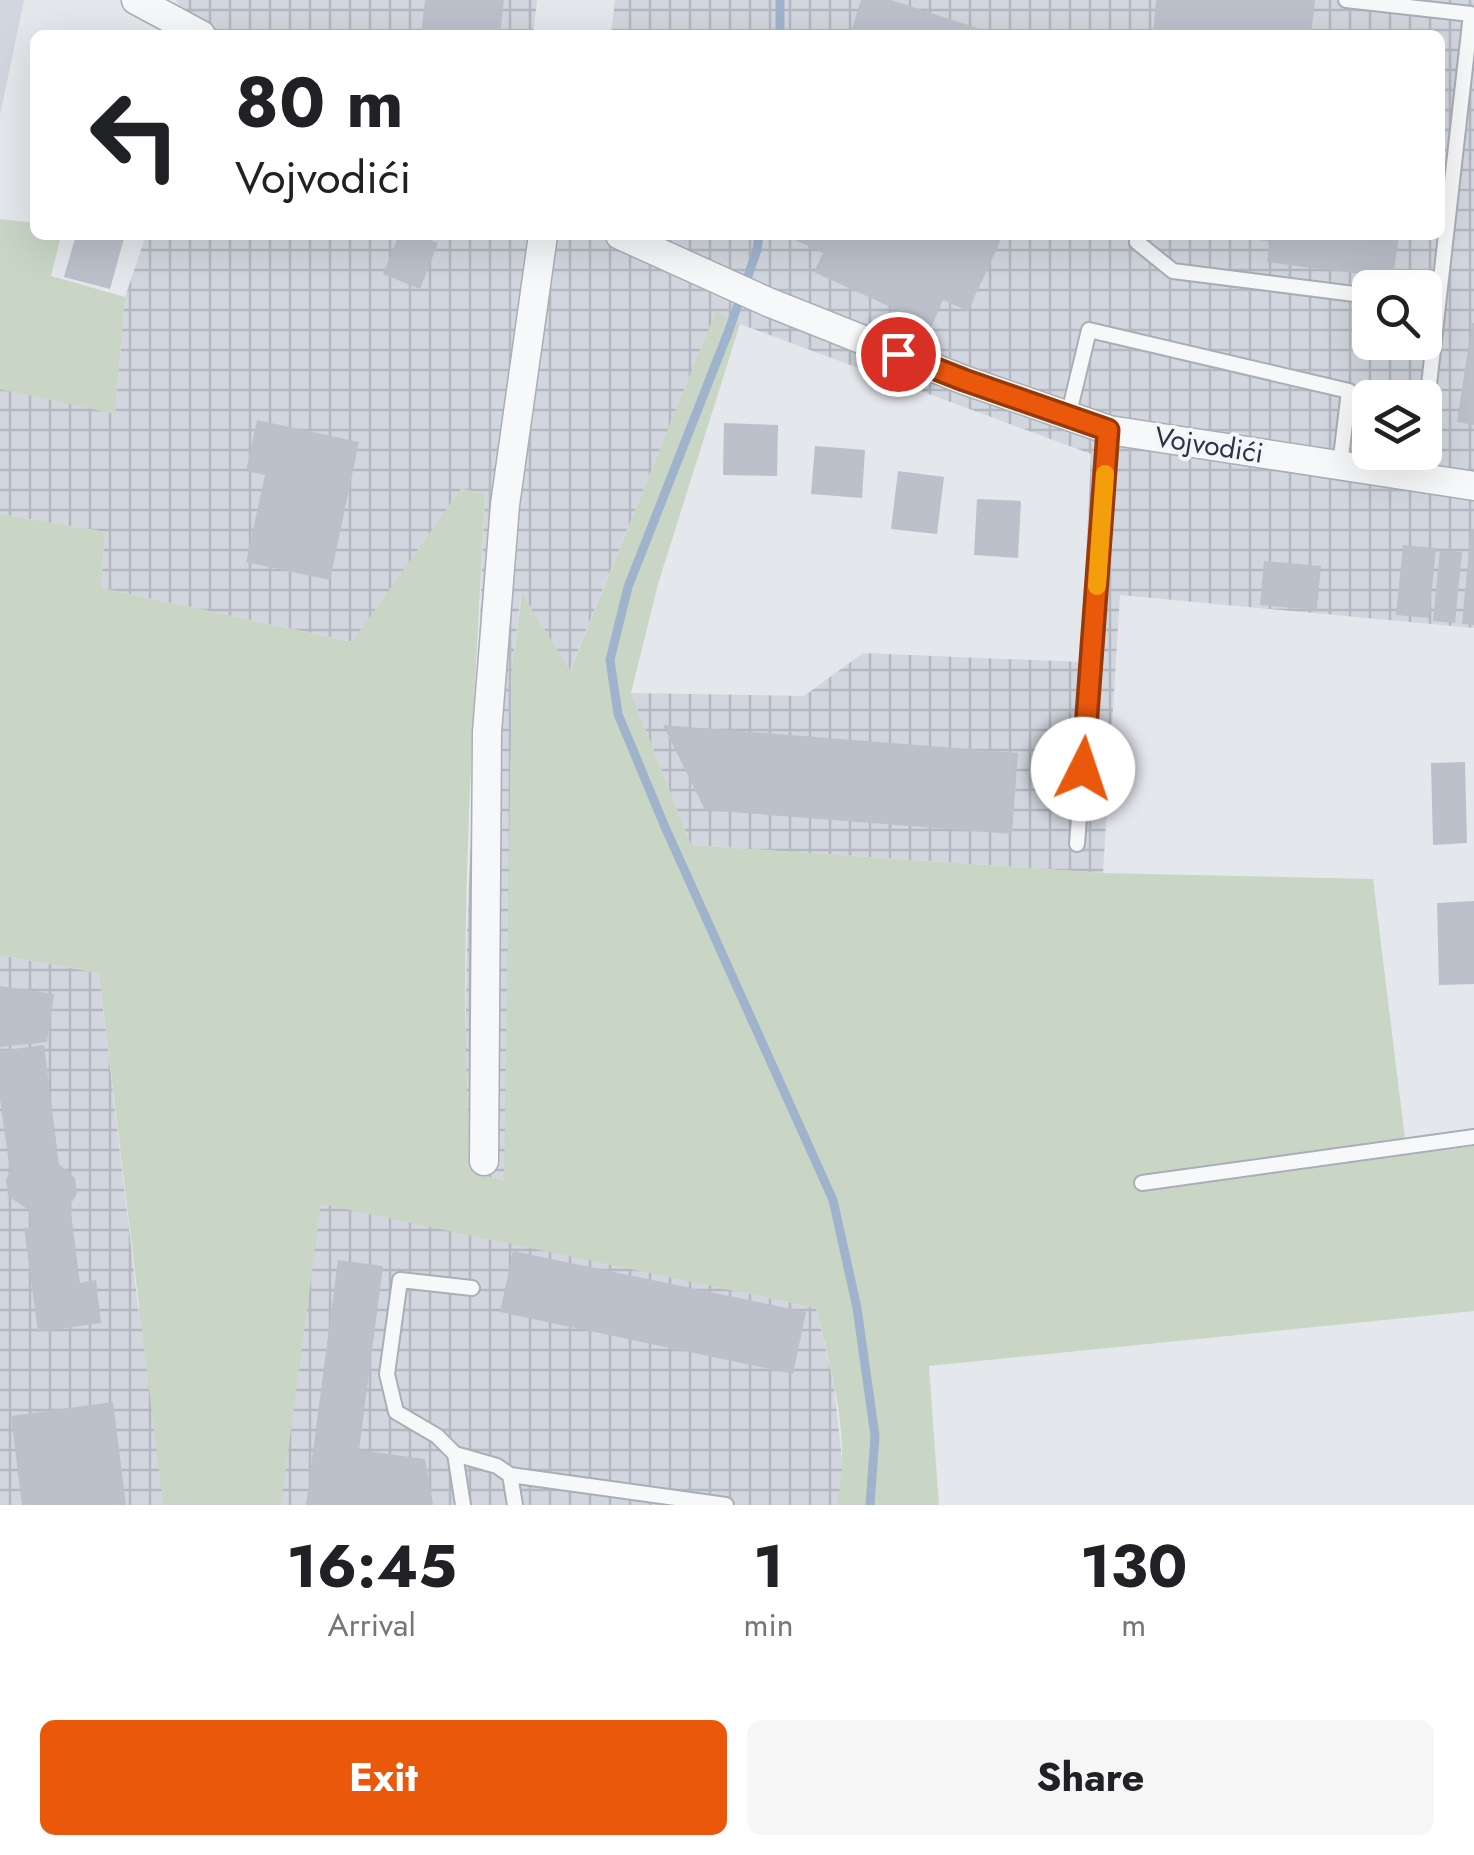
<!DOCTYPE html>
<meta charset="utf-8">
<style>
:root{--surface:#fff;--page:#f6f6f6;--text:#202124;--muted:#757577;--accent:#ea580c}
body{margin:0;font-family:Jost,sans-serif;background:var(--page);color:var(--text);height:100vh;display:flex;flex-direction:column;font-size:38px;white-space:nowrap}
*{box-sizing:border-box;margin:0}
p{font-size:32px;color:var(--muted)}
.icon{flex:none;width:55px;height:55px;fill:none;stroke:currentColor;stroke-width:2;stroke-linecap:round;stroke-linejoin:round}
.map{position:relative;height:1505px;overflow:hidden}
.drawer{display:flex;flex-direction:column;background:var(--surface);flex:1}
.drawer>*{flex:none}
.top-card{position:absolute;left:30px;top:30px;width:1415px;height:210px;border-radius:15px;box-shadow:0 10px 40px #0002;background:#fff;color:var(--text);overflow:hidden}
.buttons{position:absolute;left:1352px;top:270px;display:grid;gap:20px}
.buttons a{display:grid;place-items:center;width:90px;height:90px;border-radius:15px;background:var(--surface);box-shadow:0 10px 40px #0002;font-size:50px}
.pin{position:absolute;display:grid;place-items:center;width:85px;height:85px;color:#fff;margin:-42px;border:5px solid #fff;border-radius:50%;box-shadow:0 2px 10px #0007}
.me{position:absolute;width:110px;margin:-55px;rotate:4deg;stroke-linejoin:round;filter:drop-shadow(0 0 8px #0008)}
.turn{display:flex;align-items:center;gap:35px;height:210px;padding:0 40px;font-size:45px}
.turn .icon{width:130px;height:130px;stroke-width:2.5}
.turn b{display:block;font-size:70px;line-height:85px}
.eta{display:flex;justify-content:space-evenly;align-items:center;height:170px;text-align:center}
.eta b{font-size:60px;font-weight:700;line-height:70px}
.primary-button{display:flex;gap:20px;margin-top:auto;padding:20px 40px}
.primary-button a{flex:1;height:115px;border-radius:15px;background:var(--accent);color:#fff;font-size:40px;font-weight:700;line-height:115px;text-align:center}
.primary-button a+a{background:var(--page);color:var(--text)}
.map>svg:first-child{display:block}
.built{fill:#d2d6de}
.industrial{fill:url(#industrial-grid);fill-rule:evenodd}
.grass{fill:#c9d6c5}
.lines{fill:none;stroke-linecap:round;stroke-linejoin:round}
.stream{stroke:#9fb4cc;stroke-width:9}
.building{fill:#bbc0ca}
.lane-casing{stroke:#a9aeb7;stroke-width:18}
.street-casing{stroke:#a9aeb7;stroke-width:31}
.lane{stroke:#f7f8fa;stroke-width:14}
.street{stroke:#f7f8fa;stroke-width:28}
.route-casing{stroke:#983908;stroke-width:25}
.route{stroke:#ea580c;stroke-width:18}
.slow{stroke:#f59e0b;stroke-width:18}
.labels{text-anchor:middle;dominant-baseline:central;stroke-width:8;stroke-linejoin:round;paint-order:stroke}
.street-label{font-size:28px;fill:#2b3445;stroke:#f4f6f9}
</style>
<div class="map">
<svg width="1474" height="1505" viewBox="0 0 1474 1505">
<defs>
<pattern id="industrial-grid" width="8" height="8" patternUnits="userSpaceOnUse" patternTransform="scale(2.5)"><rect width="8" height="8" fill="#d2d6de"/><path d="M0 4h8M4 0v8" fill="none" stroke="#b4b8c0"/></pattern>
</defs>
<rect width="100%" height="100%" fill="#e4e7ec"/>
<path class="built" d="M0,0H24L0,115Z"/>
<path class="industrial" d="M176,0H537L533,35H192Z
M615,0H1474V628L1120,595L1103,873L691,845L631,693L804,696L863,653L1081,662L1091,454L740,324L716,312L569,672L521,595L512,667L505,1180L471,1174L465,1088L467,933L485,494L461,489L353,642L101,588L105,532L0,514V389L115,413L125,297L146,235H1440V35H611ZM1370,288H1425V342H1370ZM1370,398H1425V452H1370Z
M0,955L99,973L139,1315L151,1166L816,1308L834,1385L844,1478L836,1505H0Z"/>
<path class="grass" d="M0,219L35,223V235H61L51,276L125,297L115,414L0,389Z
M716,311L740,324L658,584L631,693L691,845L1103,873L1373,879L1407,1155L1474,1146V1311L929,1366L939,1505H836C853,1442 831,1370 816,1308L321,1204L281,1505H163L99,973L0,955V514L105,532L101,588L352,642L461,489L485,494C474,720 456,948 471,1173L504,1180L512,667L522,593L570,671Z"/>
<g class="lines">
<path class="stream" d="M780,0V35
M759,235L757,250L729,330L628,587L610,660L618,714L665,827L833,1200L857,1308L875,1436L870,1505"/>
</g>
<path class="building" d="M425,0H504L500,35H421Z
M861,0H891L999,35H850Z
M1156,0H1315L1311,35H1153Z
M76,235H125L110,289L64,277Z
M399,235H418L438,243L420,289L383,274Z
M784,235H1003L968,311L943,300L932,326L814,272L823,253Z
M1235,235H1399L1393,278L1267,262L1270,242Z
M1472,323H1474V425L1457,422Z
M257,420L359,442L330,580L246,562L265,475L246,471Z
M724,423L778,425L777,476L723,475Z
M815,446L865,450L862,498L811,494Z
M898,471L944,477L937,534L891,529Z
M977,499L1021,501L1018,558L974,555Z
M1471,529H1474V625L1462,624Z
M1403,545L1436,548L1429,618L1396,615Z
M1440,550L1462,552L1455,623L1433,621Z
M1264,561L1321,566L1317,610L1260,605Z
M663,725L1018,753L1012,834L705,810Z
M1465,762L1467,843L1433,845L1431,763Z
M1474,901V984L1439,985L1437,903Z
M0,986L54,994L47,1042L0,1047Z
M44,1045L59,1164L75,1178L77,1194L70,1205L80,1283L96,1280L101,1323L38,1332L24,1228L31,1227L29,1210L8,1196L6,1180L10,1171L0,1099V1051Z
M513,1251L806,1312L793,1374L500,1312Z
M338,1260L383,1266L359,1450L425,1459L433,1505H306Z
M113,1402L126,1505H22L11,1416Z"/>
<g class="lines">
<defs>
<path id="lane" d="M1346,0L1471,14L1425,420
M1138,235L1137,242L1173,271L1370,296
M1068,417L1089,330L1349,391L1340,465
M1418,477L1421,452
M1077,844L1109,430
M1142,1183L1474,1137
M472,1288L400,1280L387,1374L396,1412L437,1436L455,1454L497,1466L510,1475L515,1505
M455,1454L463,1505
M510,1475L726,1505"/>
<path id="street" d="M136,0L201,35
M620,235L768,302L964,380L1109,430L1474,486
M484,1161L487,732L505,505L543,235"/>
</defs>
<use href="#lane" class="lane-casing"/>
<use href="#street" class="street-casing"/>
<use href="#lane" class="lane"/>
<use href="#street" class="street"/>
</g>
<g class="lines">
<defs>
<path id="route" d="M898,354L964,380L1108,430L1083,769"/>
</defs>
<use href="#route" class="route-casing"/>
<use href="#route" class="route"/>
<path class="slow" d="M1097,586L1105,474"/>
</g>
<g class="labels">
<g class="street-label">
<text transform="translate(1209 445) rotate(9)">Vojvodići</text>
</g>
</g>
</svg>
<div class="buttons">
<a><svg class="icon" aria-label="search" viewBox="0 0 24 24"><circle cx="10" cy="10" r="6"/><path d="M15 15l6 6"/></svg></a>
<a><svg class="icon" aria-label="layers" viewBox="0 0 24 24"><path d="M12 4l9 5-9 5-9-5zM3 14l9 5 9-5"/></svg></a>
</div>
<div class="pin" style="left:898px;top:354px;background:#d93025"><svg class="icon" aria-label="arrive" viewBox="0 0 24 24"><path d="M6 21V4h12l-3 4 3 4H6"/></svg></div>
<svg class="me" style="left:1083px;top:769px" viewBox="-20 -20 40 40"><circle r="19" fill="#fff"/><path d="M0-13L10 11 0 6-10 11z" fill="#ea580c"/></svg>
<div class="top-card">
<div class="turn"><svg class="icon" aria-label="left" viewBox="0 0 24 24"><path d="M17 20v-9H6M10 6l-5 5 5 5"/></svg><div><b>80 m</b>Vojvodići</div></div>
</div>
</div>
<section class="drawer">
<div class="eta">
<div><b>16:45</b><p>Arrival</p></div>
<div><b>1</b><p>min</p></div>
<div><b>130</b><p>m</p></div>
</div>
<div class="primary-button"><a>Exit</a><a>Share</a></div>
</section>
